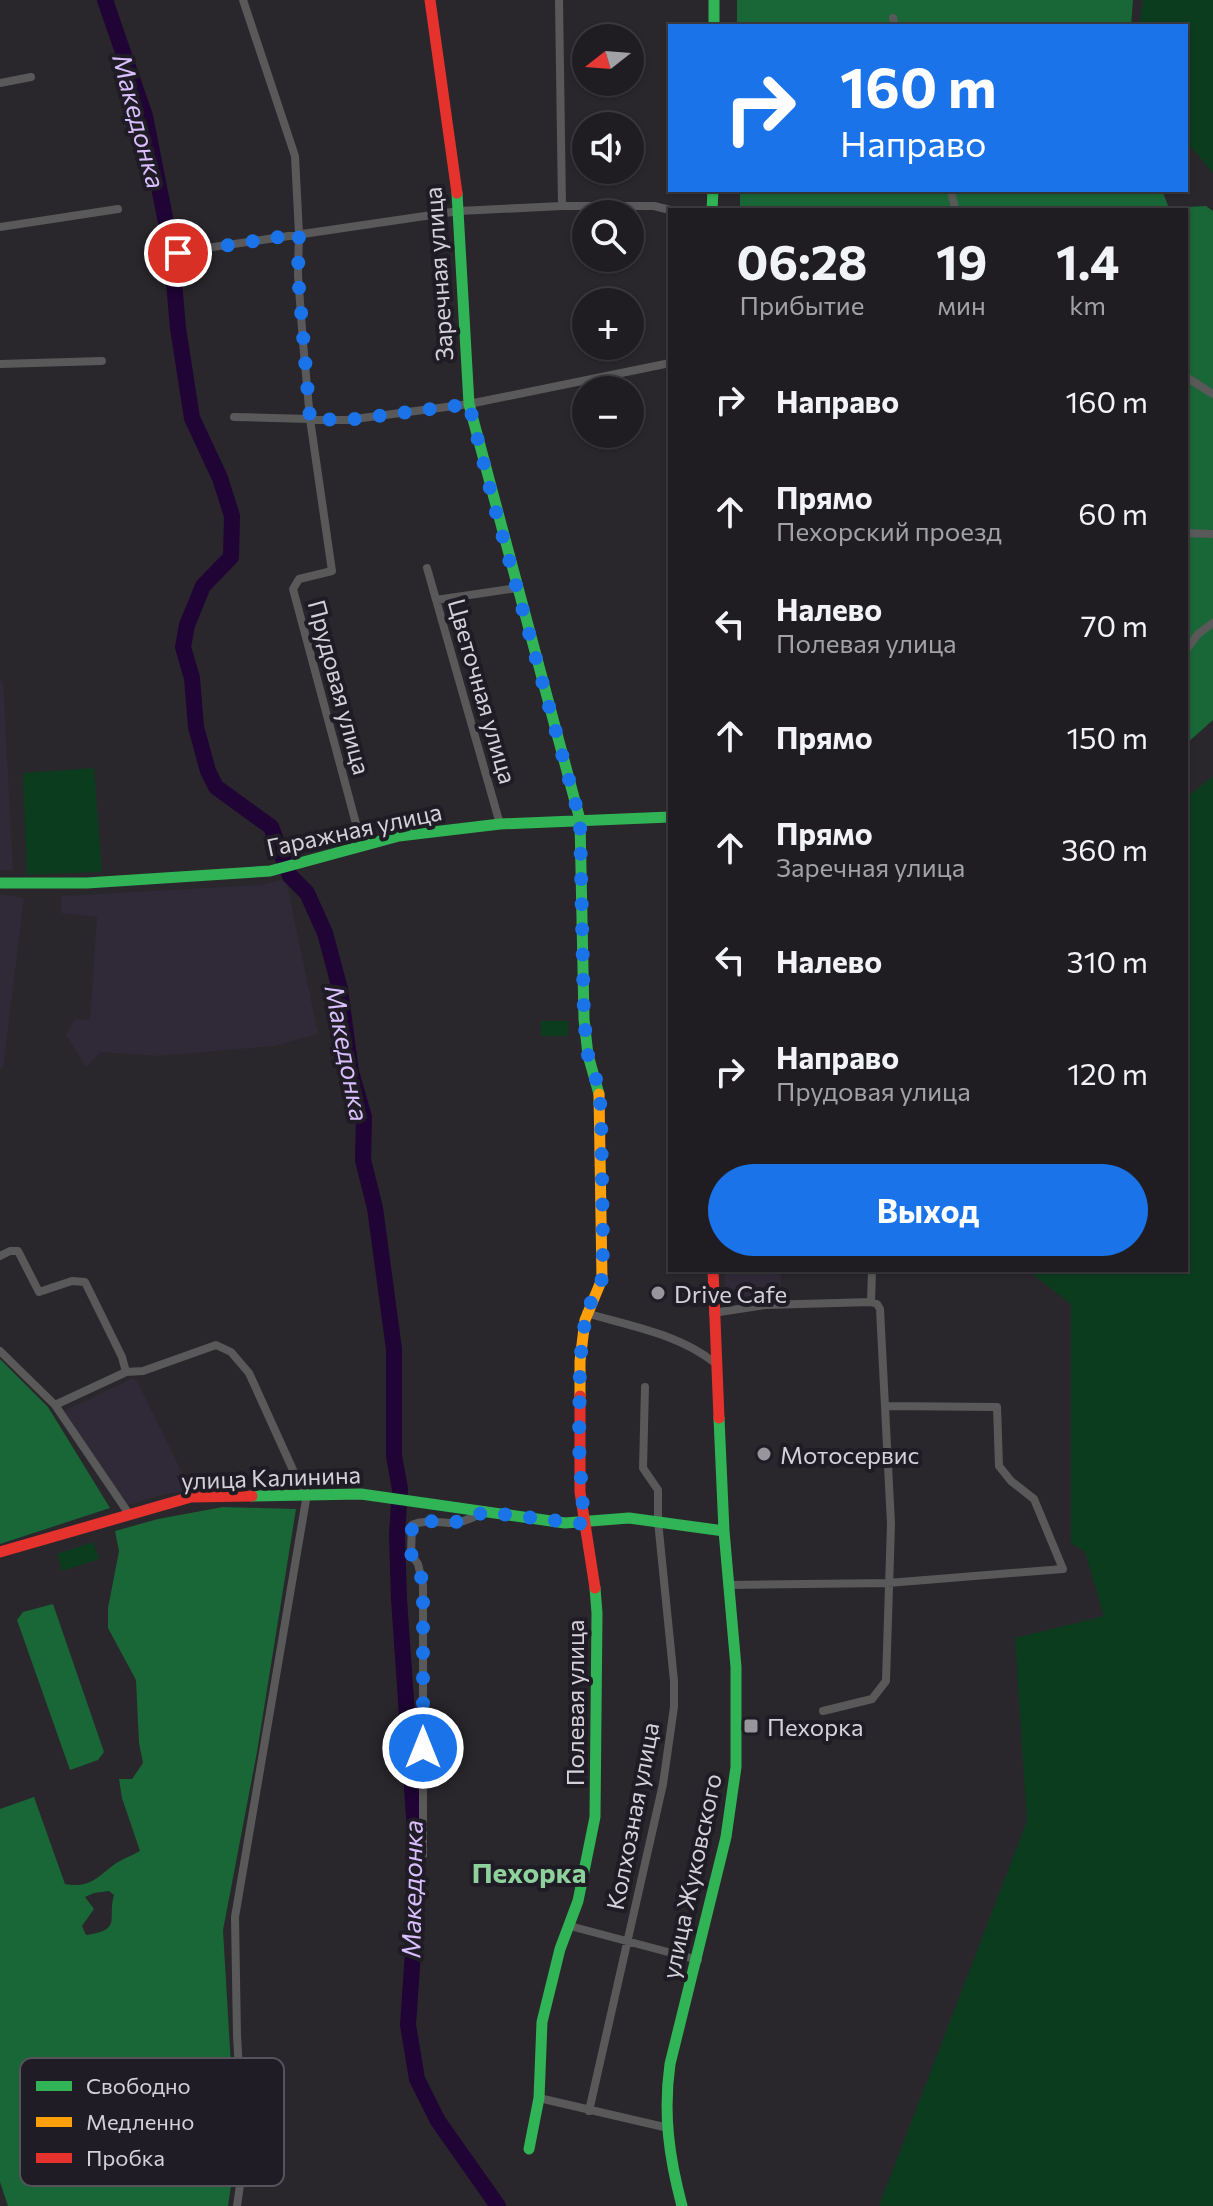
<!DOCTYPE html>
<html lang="ru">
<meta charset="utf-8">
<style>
:root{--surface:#1f1d21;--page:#2c2a2e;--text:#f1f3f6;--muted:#a1a2a5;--line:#3c3b3f;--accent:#1a73e8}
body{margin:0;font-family:Commissioner,sans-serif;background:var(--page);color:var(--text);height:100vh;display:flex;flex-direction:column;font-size:30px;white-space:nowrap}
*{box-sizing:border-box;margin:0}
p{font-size:26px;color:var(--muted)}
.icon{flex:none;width:44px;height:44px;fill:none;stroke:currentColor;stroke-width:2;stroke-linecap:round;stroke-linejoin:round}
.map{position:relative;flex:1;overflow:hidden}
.drawer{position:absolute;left:668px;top:208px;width:520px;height:1064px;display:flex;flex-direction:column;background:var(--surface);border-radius:0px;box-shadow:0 2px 6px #0004,0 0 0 2px var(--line)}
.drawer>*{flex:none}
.guide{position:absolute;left:668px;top:24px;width:520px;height:168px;border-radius:0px;box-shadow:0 2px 6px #0004,0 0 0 2px var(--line);background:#1a73e8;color:#fff;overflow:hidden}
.needle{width:52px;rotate:253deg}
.controls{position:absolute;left:572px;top:24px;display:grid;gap:16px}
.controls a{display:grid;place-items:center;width:72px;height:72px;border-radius:50%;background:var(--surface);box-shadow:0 2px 6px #0004,0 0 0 2px var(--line);font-size:40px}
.pin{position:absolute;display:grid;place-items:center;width:68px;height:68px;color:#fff;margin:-34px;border:4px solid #fff;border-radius:50%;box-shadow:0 2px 8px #0007}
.me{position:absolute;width:88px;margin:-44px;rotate:0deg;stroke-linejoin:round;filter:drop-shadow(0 0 6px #0008)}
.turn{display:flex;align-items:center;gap:28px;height:168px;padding:0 40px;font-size:36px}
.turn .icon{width:104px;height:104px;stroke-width:2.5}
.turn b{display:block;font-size:56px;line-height:68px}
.eta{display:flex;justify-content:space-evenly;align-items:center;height:136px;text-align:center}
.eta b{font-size:48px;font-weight:700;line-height:56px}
.primary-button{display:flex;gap:16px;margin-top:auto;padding:16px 40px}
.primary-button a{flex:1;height:92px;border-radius:48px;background:var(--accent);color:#fff;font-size:32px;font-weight:700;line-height:92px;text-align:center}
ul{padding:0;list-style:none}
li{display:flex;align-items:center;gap:24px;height:112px;padding:0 40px}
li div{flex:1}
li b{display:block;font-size:30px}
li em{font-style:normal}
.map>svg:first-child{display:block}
.built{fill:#302a38}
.green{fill:#0c3c1e}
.forest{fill:#196636;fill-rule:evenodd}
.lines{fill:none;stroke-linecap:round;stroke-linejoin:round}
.river{stroke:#1f0435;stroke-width:16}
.street{stroke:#59595a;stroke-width:8}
.fast{stroke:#30b455;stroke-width:11}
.slow{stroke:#ff9f0a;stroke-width:11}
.jam{stroke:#e5322d;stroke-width:11}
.route{stroke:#1a73e8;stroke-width:14;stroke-dasharray:0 25.2}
.poi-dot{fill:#98969c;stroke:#1f1c25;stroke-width:3}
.labels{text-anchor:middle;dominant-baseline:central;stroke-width:8;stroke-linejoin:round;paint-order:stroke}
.street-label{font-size:24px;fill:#d4d2d8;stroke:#1f1c25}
.poi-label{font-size:24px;fill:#d4d2d8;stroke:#1f1c25;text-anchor:start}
.water-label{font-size:26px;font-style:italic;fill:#d9bffe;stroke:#1f1c25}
.quarter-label{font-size:28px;font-weight:bold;fill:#8ed19d;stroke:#1f1c25}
.key{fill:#1f1c25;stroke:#55535b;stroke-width:2}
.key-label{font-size:22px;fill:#d4d2d8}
</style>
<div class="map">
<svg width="1213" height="2206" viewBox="0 0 1213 2206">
<rect width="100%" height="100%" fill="#29272c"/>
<path class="built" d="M0,681H3L13,870H0Z
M286,879L318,1034L274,1046L159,1056L101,1052L86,1067L66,1035L75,1019L90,1020L97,917L61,913V896L261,885Z
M0,894L24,898L3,1069L0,1068Z
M725,1270H781L780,1295L725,1297Z
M133,1378L138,1383L191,1491L165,1494L125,1506L62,1412Z"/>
<path class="green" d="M1143,0H1213V173L1186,141V26H1139Z
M94,768L102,872L27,875L23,773Z
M1213,776V2206H879L1027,1821L1015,1638L1104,1616L1085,1552L1071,1543V1304L1027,1270H1186V798Z
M541,1021H568V1036H541Z
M93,1542L99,1559L62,1571L57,1554Z"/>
<path class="forest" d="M737,0H1133L1131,26H737Z
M740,190H1162L1169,208L1206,206L1213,211V720L1186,744V210H740Z
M0,1359L48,1407L110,1508L0,1544Z
M223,1507L296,1509L257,1752L223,1930L236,2151L228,2206H8L0,2182V1809L34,1797L65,1884C87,1888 95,1880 111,1867C119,1860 131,1856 140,1851L122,1798L119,1779H132L143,1763L139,1743L136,1680L108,1628V1608L119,1551L115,1531L158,1519ZM109,1891L114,1895C107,1919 123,1930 86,1935L82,1926L94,1909L85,1897L94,1893Z
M53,1604L104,1752L98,1760L70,1770L17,1620L23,1612Z"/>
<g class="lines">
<path class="river" d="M105,0L145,116L171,248L178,328L192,418L220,478L232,516L231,557L203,586L187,625L183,647L192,678L196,727L208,771L216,787L271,827L290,876L307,893L325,933L340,989L351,1072L364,1117L363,1160L375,1208L394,1349V1456L400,1489L397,1535L399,1599L415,1831L414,1938L408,2025L417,2079L438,2121L498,2206"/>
<path class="street" d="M243,0L295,156L299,234L298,275L303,342L310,419L332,571L299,579L293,589L362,846
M559,0L562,206
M893,18L895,26
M0,83L31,77
M951,190L955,210
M0,227L118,209
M166,254L459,211L562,206H654L670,210
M0,364L102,361
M1186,377L1213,394
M234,417L347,420L469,404L670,363
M1186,533L1213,534
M427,568L500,824
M436,600L517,588
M1186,650L1198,634L1213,623
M0,1256L10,1251H18L39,1292L72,1281L85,1282L122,1357L126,1372
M871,1302L872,1270
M586,1313C630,1326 679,1334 715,1363
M713,1313L765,1305L871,1302L877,1304L880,1309L891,1524L886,1681L872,1699L823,1711
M0,1351L55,1405L129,1514
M55,1405L126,1372L143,1371L216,1345L231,1352L249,1373L293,1470L307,1494L235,1917L237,2036L244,2157L237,2206
M730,1585L888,1583L1063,1569L1034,1499L1011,1481L999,1466L997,1407L886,1406
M423,1855V1585L418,1564L411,1554L412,1525C425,1519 438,1523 452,1523C463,1523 474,1517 484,1512
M570,1926L698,1960
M539,2098L664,2127
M589,2111L663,1784L674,1707V1681L658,1521V1490L643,1468L645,1387"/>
<path class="fast" d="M714,0V26
M457,193L469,404L580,820L584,1019L588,1055L599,1094
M712,210L713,190
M0,883H87L270,871L399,836L500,824L670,817
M252,1496L361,1494L565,1523L629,1518L724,1531
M529,2149L539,2098L542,2022L560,1949L578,1901L595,1817L597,1613L595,1588
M682,2206C669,2157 663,2114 670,2064L726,1837L736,1767V1667L724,1531L719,1418"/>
<path class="slow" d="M580,1396V1361L585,1320L602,1279L599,1094"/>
<path class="jam" d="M430,0L457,193
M713,1270L719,1418
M580,1396V1492L595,1588
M0,1552L191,1497L252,1496"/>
</g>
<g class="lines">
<path class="route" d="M178,253L299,234L298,275L310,419L347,420L469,404L493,501L580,820L584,1019L588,1055L598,1085L601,1110L603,1247L602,1279L586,1313L580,1361L579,1447L584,1524L485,1512L453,1523L440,1521L416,1522L412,1525L411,1554L418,1564L423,1585V1748"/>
</g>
<g class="poi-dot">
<circle cx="658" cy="1293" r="8"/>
<circle cx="764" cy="1454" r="8"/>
<rect x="743" y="1718" width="16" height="16" rx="4"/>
</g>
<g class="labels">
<g class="street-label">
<text transform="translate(438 274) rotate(-94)">Заречная улица</text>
<text transform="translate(340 687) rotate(75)">Прудовая улица</text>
<text transform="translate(483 691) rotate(74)">Цветочная улица</text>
<text transform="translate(354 829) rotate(-12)">Гаражная улица</text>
<text transform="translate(271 1477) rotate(-2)">улица Калинина</text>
<text transform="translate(574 1703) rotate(-90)">Полевая улица</text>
<text transform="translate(632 1816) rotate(-79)">Колхозная улица</text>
<text transform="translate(691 1876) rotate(-78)">улица Жуковского</text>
</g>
<g class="poi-label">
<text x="674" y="1293">Drive Cafe</text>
<text x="780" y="1454">Мотосервис</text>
<text x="767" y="1726">Пехорка</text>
</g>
<g class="water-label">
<text transform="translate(140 121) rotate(75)">Македонка</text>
<text transform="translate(348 1053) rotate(79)">Македонка</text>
<text transform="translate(411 1889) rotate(-89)">Македонка</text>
</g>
<g class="quarter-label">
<text x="529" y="1872">Пехорка</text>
</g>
</g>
<rect x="20" y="2058" width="264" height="128" rx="12" class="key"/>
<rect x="36" y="2081" width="36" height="10" fill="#30b455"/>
<rect x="36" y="2117" width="36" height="10" fill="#ff9f0a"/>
<rect x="36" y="2153" width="36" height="10" fill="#e5322d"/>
<g class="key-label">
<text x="86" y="2094">Свободно</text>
<text x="86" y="2130">Медленно</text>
<text x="86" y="2166">Пробка</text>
</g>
</svg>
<div class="controls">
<a><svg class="needle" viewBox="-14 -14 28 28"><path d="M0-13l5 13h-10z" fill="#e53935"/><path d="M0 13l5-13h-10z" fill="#a1a2a5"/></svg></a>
<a><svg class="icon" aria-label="sound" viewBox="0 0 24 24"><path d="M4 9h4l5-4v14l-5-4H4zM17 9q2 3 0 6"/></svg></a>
<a><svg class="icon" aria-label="search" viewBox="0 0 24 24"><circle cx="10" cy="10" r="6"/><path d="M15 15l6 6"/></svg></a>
<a>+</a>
<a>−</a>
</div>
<div class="pin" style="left:178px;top:253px;background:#d93025"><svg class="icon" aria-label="arrive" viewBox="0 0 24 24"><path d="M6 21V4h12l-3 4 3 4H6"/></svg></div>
<svg class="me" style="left:423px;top:1748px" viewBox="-20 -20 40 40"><circle r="17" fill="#1a73e8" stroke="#fff" stroke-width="3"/><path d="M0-11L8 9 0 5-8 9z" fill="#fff"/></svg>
<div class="guide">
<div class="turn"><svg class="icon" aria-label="right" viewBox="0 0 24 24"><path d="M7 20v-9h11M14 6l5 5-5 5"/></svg><div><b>160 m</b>Направо</div></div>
</div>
<section class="drawer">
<div class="eta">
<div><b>06:28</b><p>Прибытие</p></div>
<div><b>19</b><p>мин</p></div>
<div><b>1.4</b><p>km</p></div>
</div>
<ul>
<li><svg class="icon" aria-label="right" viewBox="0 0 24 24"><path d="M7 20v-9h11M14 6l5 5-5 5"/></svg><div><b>Направо</b></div><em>160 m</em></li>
<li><svg class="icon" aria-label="ahead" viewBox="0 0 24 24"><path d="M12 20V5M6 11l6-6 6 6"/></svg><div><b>Прямо</b><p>Пехорский проезд</p></div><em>60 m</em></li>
<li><svg class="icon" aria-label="left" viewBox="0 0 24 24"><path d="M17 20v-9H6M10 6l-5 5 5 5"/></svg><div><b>Налево</b><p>Полевая улица</p></div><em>70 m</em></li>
<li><svg class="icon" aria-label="ahead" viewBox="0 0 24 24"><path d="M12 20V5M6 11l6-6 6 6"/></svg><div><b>Прямо</b></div><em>150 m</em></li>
<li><svg class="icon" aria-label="ahead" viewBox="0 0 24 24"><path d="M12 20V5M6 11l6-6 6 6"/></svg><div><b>Прямо</b><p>Заречная улица</p></div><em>360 m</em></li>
<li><svg class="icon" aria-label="left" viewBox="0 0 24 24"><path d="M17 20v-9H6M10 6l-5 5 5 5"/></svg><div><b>Налево</b></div><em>310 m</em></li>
<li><svg class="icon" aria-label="right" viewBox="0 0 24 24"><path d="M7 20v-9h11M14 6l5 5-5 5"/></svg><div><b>Направо</b><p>Прудовая улица</p></div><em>120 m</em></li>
</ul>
<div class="primary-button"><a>Выход</a></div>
</section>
</div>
